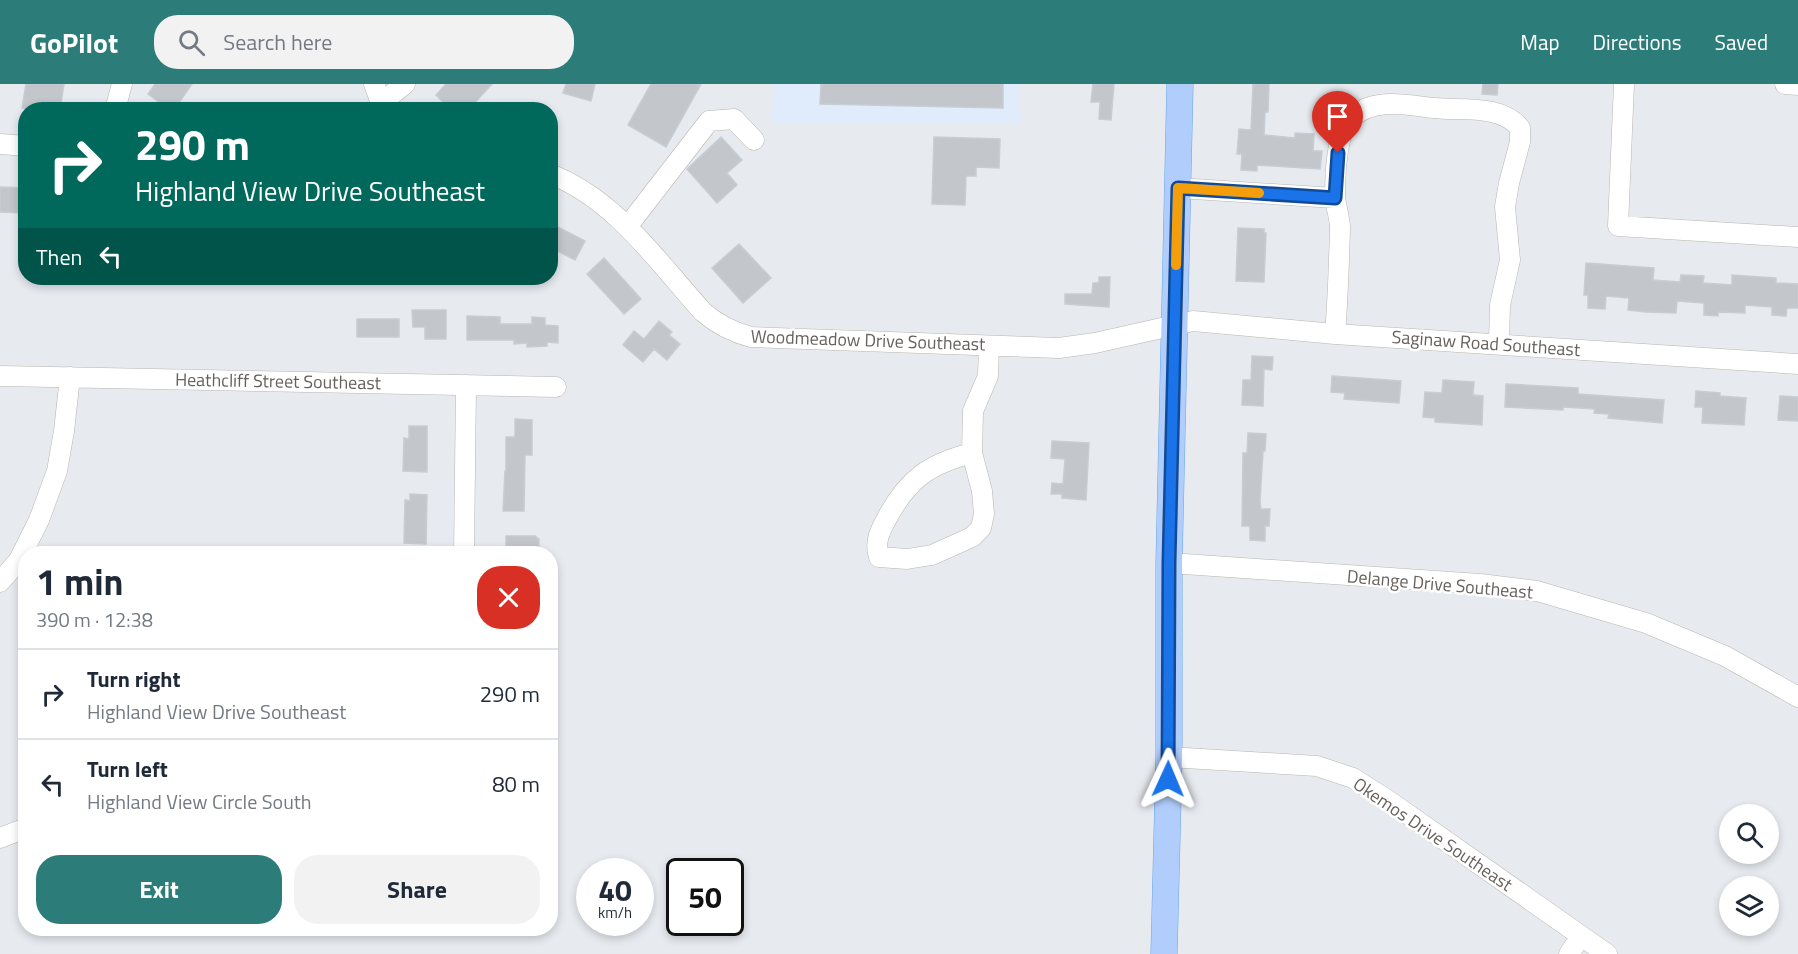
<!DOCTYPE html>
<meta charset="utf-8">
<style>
:root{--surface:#fff;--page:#f2f2f3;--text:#1f2937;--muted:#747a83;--line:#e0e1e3;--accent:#2c7c7a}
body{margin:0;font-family:"Titillium Web",sans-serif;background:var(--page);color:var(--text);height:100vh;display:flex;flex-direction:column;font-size:22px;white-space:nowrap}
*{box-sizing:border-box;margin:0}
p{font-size:20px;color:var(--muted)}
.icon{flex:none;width:33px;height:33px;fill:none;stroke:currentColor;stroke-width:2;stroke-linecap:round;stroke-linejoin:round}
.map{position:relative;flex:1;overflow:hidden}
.side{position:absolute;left:18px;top:462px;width:540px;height:390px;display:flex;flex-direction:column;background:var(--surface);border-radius:24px;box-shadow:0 3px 9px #0003}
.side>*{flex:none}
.hud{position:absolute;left:18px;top:18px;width:540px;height:183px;border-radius:24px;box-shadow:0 3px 9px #0003;background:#00695c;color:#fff;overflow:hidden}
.buttons{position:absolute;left:1719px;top:720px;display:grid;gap:12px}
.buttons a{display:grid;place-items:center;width:60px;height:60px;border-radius:50%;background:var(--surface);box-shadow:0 3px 9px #0003;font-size:30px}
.speed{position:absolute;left:576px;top:774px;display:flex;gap:12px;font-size:30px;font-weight:700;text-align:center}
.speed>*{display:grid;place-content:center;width:78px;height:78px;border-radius:50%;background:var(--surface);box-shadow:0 3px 9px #0003;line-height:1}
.speed small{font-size:15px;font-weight:400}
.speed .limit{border:3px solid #111;border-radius:9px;background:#fff;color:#111}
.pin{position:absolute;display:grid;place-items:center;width:51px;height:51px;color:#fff;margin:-62px -26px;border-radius:50% 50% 50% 0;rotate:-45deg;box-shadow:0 0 6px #0007}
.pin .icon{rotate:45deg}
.me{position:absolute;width:66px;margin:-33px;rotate:1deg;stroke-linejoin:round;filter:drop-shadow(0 0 4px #0008)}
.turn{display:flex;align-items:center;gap:21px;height:126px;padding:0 18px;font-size:27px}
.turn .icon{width:78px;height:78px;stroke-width:2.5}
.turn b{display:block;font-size:42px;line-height:51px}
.then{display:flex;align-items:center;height:57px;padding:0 18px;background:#0003;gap:12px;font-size:22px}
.round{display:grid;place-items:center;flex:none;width:63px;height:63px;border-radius:24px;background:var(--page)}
.headline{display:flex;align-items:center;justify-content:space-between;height:102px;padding:0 18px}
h1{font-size:36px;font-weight:700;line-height:45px}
.action{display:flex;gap:12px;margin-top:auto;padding:12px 18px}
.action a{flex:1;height:69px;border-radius:24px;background:var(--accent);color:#fff;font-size:24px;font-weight:700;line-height:69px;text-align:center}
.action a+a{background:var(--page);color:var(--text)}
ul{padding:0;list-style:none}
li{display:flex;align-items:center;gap:18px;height:90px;padding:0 18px;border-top:2px solid var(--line)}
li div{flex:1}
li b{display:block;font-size:22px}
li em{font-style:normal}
header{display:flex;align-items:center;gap:36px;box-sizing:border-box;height:84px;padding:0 30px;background:var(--accent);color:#fff}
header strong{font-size:28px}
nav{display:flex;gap:33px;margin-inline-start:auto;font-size:21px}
.search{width:420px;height:54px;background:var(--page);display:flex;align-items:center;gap:15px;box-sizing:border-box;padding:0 21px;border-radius:24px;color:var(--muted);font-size:22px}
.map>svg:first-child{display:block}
.commercial{fill:#e0ecfc}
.building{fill:#c3c7cb;stroke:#c6cdd4;stroke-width:1.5}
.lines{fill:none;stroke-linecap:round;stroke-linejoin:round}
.minor-casing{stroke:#b9b5b2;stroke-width:21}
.major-casing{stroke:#65a7eb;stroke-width:27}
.minor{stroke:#fff;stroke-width:20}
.major{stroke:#b1cdfb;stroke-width:26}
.route-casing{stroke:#114b97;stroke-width:15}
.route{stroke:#1a73e8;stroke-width:10}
.slow{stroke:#f59e0b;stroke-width:10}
.labels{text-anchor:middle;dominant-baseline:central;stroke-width:5;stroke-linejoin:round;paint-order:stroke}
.street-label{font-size:18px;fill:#67615e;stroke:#fff}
</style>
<header>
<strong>GoPilot</strong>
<div class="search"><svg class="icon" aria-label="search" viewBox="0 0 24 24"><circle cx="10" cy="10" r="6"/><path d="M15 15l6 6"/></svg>Search here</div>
<nav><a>Map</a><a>Directions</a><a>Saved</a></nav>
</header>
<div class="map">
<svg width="1798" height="870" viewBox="0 0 1798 870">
<rect width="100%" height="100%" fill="#e7ebf0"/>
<path class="commercial" d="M775,0H1019L1021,39L771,40Z"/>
<path class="building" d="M26,0H64L60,26L22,24Z
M155,0H192L174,26H170L148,10Z
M446,0H492L468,26H451L436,11Z
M566,0H595L591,17L563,9Z
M651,0H701L666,63L628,41Z
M821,0H1003V24L820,20Z
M1093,0H1114L1111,36L1099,35L1100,18H1091Z
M1253,0H1269L1268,28H1265L1264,51L1295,54V49L1314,50L1313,67H1322L1320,85L1257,81V87L1241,86L1242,70H1237L1239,45L1251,46Z
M1483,0H1498L1497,11L1482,10Z
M721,53L742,76L727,89L737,101L717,119L687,85Z
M934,53L1000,55L999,84L976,83V92H966L965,121L932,120Z
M0,103L26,104V129L0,128Z
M550,139L585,157L575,176L550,163Z
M1238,144L1264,145V149H1266L1264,198L1236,197Z
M739,160L771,194L743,219L712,184Z
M604,174L641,215L624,230L587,190Z
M1586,179L1654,184L1653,196L1680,198L1681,191L1704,192L1703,199L1732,201V191L1776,194V199L1798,200V224H1787L1786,232L1772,231V223L1745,221V229L1718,228V232L1704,231V219L1677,217L1676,229L1646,228L1628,226L1629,214L1606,212L1605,225L1588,224V211H1584Z
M1099,193H1110L1109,223L1065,220V210H1092L1093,199H1099Z
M412,226H446V255H425V243H413Z
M467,232L500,233V240H532V233L545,234V241L558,242V259L547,258V262L527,263V259L514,260V256H467Z
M357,235H399V253H357Z
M659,237L672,248L669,251L680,260L667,276L654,265L643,278L623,261L634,247L644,255Z
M1252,272L1273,273L1272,286L1264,285L1263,322L1242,321L1243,296H1251Z
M1332,292L1401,297L1399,319L1344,315L1345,309L1331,308Z
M1443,296L1474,298L1473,311L1483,312L1482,341L1435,338V334L1423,333L1425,308L1442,309Z
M1506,300L1578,304V310L1664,316L1662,339L1608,334L1609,330L1594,329L1595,325L1563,323V326L1505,323Z
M1696,307L1720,309V312L1746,314L1744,341L1702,339L1703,323H1695Z
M1780,312L1798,313V337L1778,336Z
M515,335L532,336V371H525L524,427H503L505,387H506V353H515Z
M409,342H427V388L403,387L404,354L409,355Z
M1248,349L1266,350L1265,367H1263L1260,417L1261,425H1270L1269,442H1265V457L1250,456V442H1242L1243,369H1247Z
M1052,357L1089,359L1086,416L1062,414V410H1051L1052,399L1063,400L1065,375L1051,374Z
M410,410L427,411L426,460L404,459L405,416L410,417Z
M506,452H535L539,455V463H524V470H506Z"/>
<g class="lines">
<defs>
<path id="minor" d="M374,0L381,19
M1624,0L1618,142L1798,153
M1785,0L1798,1
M115,26L122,0
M379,26L381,19L405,0
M0,60L26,62
M550,90C614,114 658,178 703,228C718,241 732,248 751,253L1059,264L1095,259L1193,237L1335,250L1798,280
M1178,104L1335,114
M627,143L709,37L734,35L754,56
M1335,250C1338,214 1339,180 1340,144C1340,134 1336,124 1335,113C1335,94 1336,47 1351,34C1374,13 1406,21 1434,24C1462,27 1501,20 1520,44V58L1509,99L1505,123L1510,176L1500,221L1499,259
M0,292L556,303
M972,369C929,380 908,395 887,434C880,447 874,458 879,473L907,475L932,471L972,453L981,444L984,430L982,407L972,369L973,327L988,292L989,262
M464,470L466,301
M1169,479L1480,500L1537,507L1646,539L1725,572L1798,613
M0,498L19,476L39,436L57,387L64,347L70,293
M1169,673L1317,682L1353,694L1389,717L1607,870
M0,754L26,744
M1569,870L1581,852"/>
<path id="major" d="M1164,870L1169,673V479L1180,0"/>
</defs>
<use href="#minor" class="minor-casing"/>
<use href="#major" class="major-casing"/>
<use href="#minor" class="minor"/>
<use href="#major" class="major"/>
</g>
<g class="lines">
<defs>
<path id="route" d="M1168,695L1169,478L1178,104L1335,114L1338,69"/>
</defs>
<use href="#route" class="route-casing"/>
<use href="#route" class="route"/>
<path class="slow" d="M1176,181L1178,104L1259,109"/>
</g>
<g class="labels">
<g class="street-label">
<text transform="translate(868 256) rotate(2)">Woodmeadow Drive Southeast</text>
<text transform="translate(1486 259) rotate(4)">Saginaw Road Southeast</text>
<text transform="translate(278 297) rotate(1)">Heathcliff Street Southeast</text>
<text transform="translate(1440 500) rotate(5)">Delange Drive Southeast</text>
<text transform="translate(1433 750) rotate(34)">Okemos Drive Southeast</text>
</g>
</g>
</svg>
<div class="buttons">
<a><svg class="icon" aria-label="search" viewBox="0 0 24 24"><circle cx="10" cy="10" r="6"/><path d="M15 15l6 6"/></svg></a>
<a><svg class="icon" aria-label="layers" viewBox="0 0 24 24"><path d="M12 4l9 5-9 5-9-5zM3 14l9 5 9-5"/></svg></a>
</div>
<div class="speed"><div>40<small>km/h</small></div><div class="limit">50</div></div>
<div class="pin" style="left:1338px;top:69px;background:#d93025"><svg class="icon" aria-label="arrive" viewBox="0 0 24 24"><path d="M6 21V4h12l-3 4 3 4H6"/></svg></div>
<svg class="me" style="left:1168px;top:695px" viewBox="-20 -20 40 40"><path d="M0-17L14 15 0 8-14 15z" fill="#1a73e8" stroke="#fff" stroke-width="4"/></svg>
<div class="hud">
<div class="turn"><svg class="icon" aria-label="right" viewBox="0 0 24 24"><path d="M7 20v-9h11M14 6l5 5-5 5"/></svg><div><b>290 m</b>Highland View Drive Southeast</div></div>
<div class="then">Then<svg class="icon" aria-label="left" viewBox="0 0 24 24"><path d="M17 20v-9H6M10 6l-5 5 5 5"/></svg></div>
</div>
<section class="side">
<div class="headline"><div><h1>1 min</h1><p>390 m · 12:38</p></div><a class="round" style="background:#d93025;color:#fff"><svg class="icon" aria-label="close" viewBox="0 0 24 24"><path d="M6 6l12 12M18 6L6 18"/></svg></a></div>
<ul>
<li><svg class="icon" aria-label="right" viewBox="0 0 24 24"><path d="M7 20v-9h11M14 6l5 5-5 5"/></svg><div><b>Turn right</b><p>Highland View Drive Southeast</p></div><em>290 m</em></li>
<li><svg class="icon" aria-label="left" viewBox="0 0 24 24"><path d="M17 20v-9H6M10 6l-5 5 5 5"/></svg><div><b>Turn left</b><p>Highland View Circle South</p></div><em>80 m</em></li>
</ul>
<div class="action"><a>Exit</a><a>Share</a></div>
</section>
</div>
